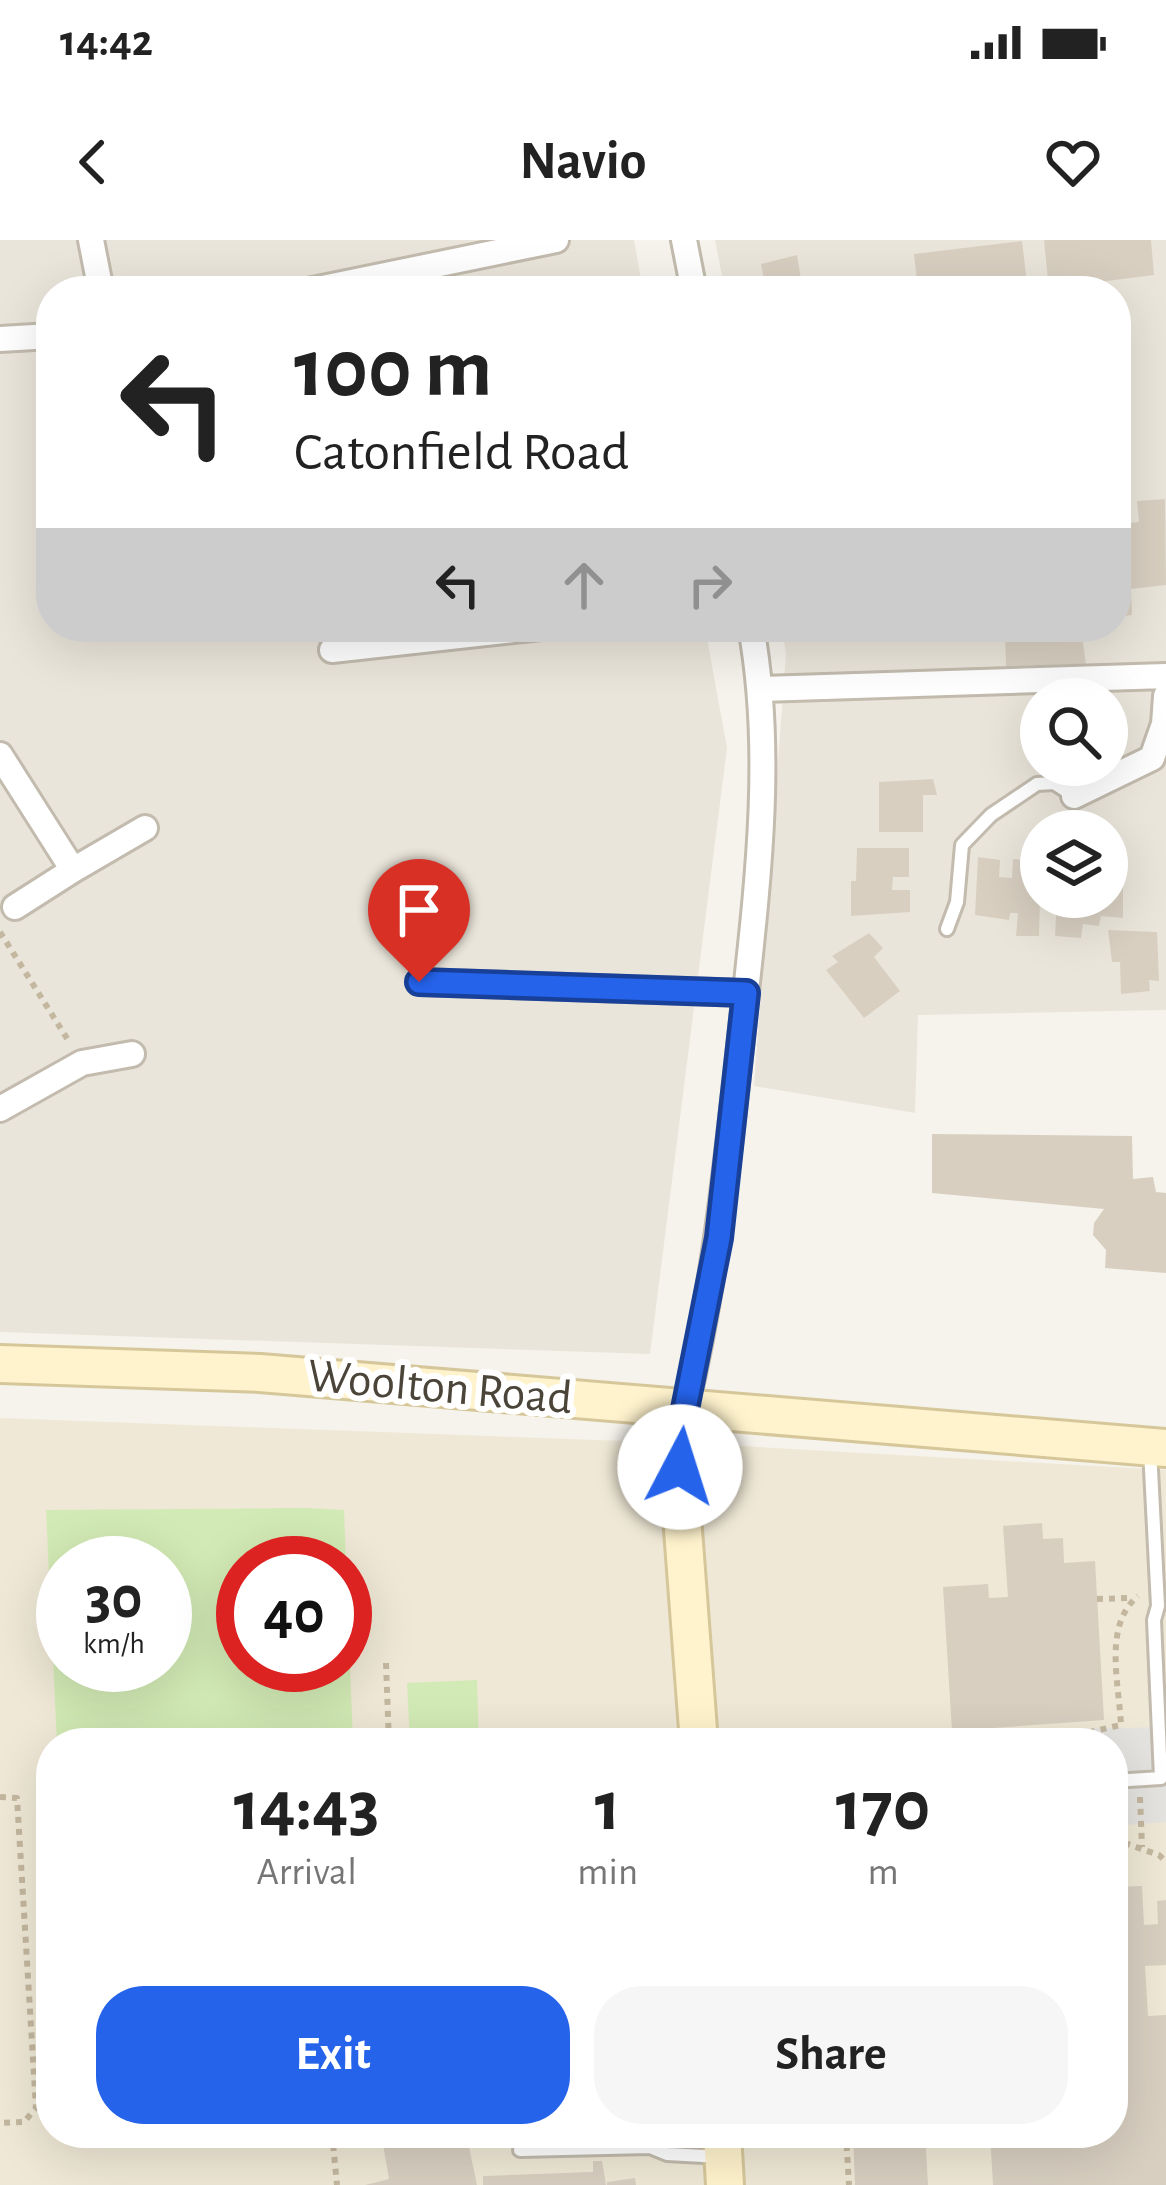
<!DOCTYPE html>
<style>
:root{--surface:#fff;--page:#f6f6f6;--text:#222;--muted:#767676;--accent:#2563eb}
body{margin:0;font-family:"Alegreya Sans",sans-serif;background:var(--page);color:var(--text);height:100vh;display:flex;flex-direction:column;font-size:45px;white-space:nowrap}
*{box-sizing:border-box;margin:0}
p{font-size:39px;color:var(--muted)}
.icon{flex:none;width:66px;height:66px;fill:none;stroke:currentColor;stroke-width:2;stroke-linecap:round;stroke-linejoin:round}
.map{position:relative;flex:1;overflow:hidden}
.side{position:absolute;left:36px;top:1488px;width:1092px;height:420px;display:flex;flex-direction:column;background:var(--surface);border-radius:48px;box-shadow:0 12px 48px #0002}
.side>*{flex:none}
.hud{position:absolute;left:36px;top:36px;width:1095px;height:366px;border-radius:48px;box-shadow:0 12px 48px #0002;background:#fff;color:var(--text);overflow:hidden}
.tools{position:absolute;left:1020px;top:438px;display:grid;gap:24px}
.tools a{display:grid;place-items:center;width:108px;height:108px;border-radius:50%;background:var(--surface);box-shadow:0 12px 48px #0002;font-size:60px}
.speed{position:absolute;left:36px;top:1296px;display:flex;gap:24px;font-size:60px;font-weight:700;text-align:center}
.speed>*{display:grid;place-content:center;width:156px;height:156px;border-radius:50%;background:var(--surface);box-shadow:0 12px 48px #0002;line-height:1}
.speed small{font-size:30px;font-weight:400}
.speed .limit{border:18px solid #d22;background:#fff;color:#111}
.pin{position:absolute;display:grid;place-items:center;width:102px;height:102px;color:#fff;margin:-123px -51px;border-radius:50% 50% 50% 0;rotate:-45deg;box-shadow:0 0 12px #0007}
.pin .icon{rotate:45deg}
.me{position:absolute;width:132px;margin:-66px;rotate:5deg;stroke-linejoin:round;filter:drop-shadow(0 0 9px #0008)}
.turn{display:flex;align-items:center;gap:42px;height:252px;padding:0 60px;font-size:54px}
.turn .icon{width:156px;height:156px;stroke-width:2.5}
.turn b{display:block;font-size:84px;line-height:102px}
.lanes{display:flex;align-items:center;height:114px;padding:0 60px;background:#0003;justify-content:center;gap:60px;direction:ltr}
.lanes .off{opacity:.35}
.eta{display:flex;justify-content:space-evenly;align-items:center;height:204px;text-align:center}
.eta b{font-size:72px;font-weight:600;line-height:84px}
.action{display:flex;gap:24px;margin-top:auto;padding:24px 60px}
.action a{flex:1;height:138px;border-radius:48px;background:var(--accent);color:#fff;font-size:48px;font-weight:600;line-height:138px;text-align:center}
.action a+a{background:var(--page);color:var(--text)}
.status{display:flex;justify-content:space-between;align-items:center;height:84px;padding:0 60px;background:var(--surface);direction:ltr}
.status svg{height:33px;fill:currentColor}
header{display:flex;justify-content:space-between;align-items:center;height:156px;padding:0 60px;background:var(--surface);font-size:54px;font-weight:600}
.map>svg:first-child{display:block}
.residential{fill:#eae5da;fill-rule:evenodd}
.education{fill:#efe8d6;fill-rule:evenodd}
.green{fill:#d2eab5;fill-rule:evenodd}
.parking{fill:#e5e3e0}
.building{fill:#d8cfc1}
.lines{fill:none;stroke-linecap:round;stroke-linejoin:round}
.lane-casing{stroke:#c2bbae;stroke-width:18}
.street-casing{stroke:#c2bbae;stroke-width:30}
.secondary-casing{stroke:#d6c79b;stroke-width:42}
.path{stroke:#c4b79f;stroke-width:6;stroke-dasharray:6 6;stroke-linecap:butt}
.lane{stroke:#fff;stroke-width:12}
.street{stroke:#fff;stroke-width:24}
.secondary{stroke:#fff3cd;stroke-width:36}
.route-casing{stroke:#184099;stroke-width:30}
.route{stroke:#2563eb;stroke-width:21}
.labels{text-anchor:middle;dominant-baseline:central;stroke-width:12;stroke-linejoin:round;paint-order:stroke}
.street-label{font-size:48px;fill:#4b4439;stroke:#fff}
</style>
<div class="status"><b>14:42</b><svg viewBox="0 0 49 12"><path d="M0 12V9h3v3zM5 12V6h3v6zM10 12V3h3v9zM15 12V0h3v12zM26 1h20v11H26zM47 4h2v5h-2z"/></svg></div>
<header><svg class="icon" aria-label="back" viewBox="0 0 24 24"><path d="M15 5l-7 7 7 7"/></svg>Navio<svg class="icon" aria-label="heart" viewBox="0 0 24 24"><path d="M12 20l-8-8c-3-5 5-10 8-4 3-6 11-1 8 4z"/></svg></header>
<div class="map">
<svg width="1166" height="1945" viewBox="0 0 1166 1945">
<rect width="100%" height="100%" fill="#f6f3ec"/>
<path class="residential" d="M0,0H634L643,51H51V387H705L727,508L650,1114L0,1092Z
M715,0H1166V770L918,775L915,873L754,846L786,414L782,387H1116V51H725ZM1041,459H1107V525H1041ZM1041,591H1107V657H1041Z"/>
<path class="education" d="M0,1178L705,1204L1166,1230V1945H0ZM63,1323H165V1425H63ZM243,1323H345V1425H243ZM51,1503H1113V1893H51Z"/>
<path class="green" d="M305,1268L344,1270L353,1503H57L46,1270ZM63,1323H165V1425H63ZM243,1323H345V1425H243Z
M477,1440L479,1503H410L407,1443Z"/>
<path class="parking" d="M1166,1487V1582L1113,1586V1503H1069L1068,1489Z
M504,1893H673L674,1897L503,1908Z"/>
<path class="building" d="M1044,0H1151L1154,35L1083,44V51H1049Z
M1022,1L1028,51H918L914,14Z
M797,15L802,45L844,38L846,51H766L761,24Z
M1165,259L1166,345L1131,349L1132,375L1116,377L1118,284L1139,282L1137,261Z
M1032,387H1061V392L1081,389L1086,424L1006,426L1005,393L1032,392Z
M933,539L937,555H923V592H879V542Z
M857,608H909V637H893L892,650H910V672L851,676V641H856Z
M978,617L1000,620L999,637L1012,638L1013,619L1041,621L1039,696H1016L1018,673H1010L1009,680L975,675Z
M1107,621L1119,622V634L1123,636V678L1101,676L1099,686L1083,684L1081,698L1055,696L1057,657H1107Z
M1108,690L1157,692L1159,741L1149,740L1150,751L1121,754L1120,722H1112Z
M869,693L883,708L874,717L900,751L864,778L826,730L838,722L832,716Z
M932,894L1132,896L1133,939L1153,937L1156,952L1166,953V1033L1105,1028L1106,1010L1093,995L1094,983L1104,969L932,953Z
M1042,1283L1043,1299L1063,1298L1064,1323L1095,1321L1104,1480L952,1491L943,1347L988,1344L989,1358L1008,1357L1003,1286Z
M1142,1646L1144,1685L1158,1684L1157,1661L1166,1660V1725L1145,1726L1148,1776L1166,1775V1945H993L990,1893H1113V1647Z
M381,1893H466L477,1945H365L389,1939Z
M853,1893H925L928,1945H855Z
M593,1921H602L606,1945H483V1936L593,1932Z
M635,1938L636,1945H607V1942Z"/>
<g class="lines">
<defs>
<path id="lane" d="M947,689L957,662L962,605L991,575L1037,544L1054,543L1074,556
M1113,1541L1161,1538L1154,1380L1158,1366L1150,1210
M520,1910L650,1907L667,1914L722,1917"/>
<path id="street" d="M91,0L101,51
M684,0L694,51
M308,51L556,0
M0,99L51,96
M332,410L541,387
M762,449L1166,436
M0,515L73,630L15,667
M1074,556L1152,518L1164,484L1166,456
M73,630L145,588
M419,742L745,753
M0,869L82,823L132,814
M685,1169C715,1044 728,917 742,789C756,656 775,519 751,387"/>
<path id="secondary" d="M0,1124L260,1133L1166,1208
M685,1169L680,1250L699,1503
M722,1893L725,1945"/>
</defs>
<use href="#lane" class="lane-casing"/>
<use href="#street" class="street-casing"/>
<use href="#secondary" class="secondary-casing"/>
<path class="path" d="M0,692L68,800
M1097,1359L1131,1358
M386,1423L389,1503
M1042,1503L1121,1485C1119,1443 1103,1385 1138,1356
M0,1557L17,1558L36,1868L24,1882L0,1883
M1140,1557L1142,1607
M1113,1599L1159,1615L1166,1622
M332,1893L337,1945
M846,1893L849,1945"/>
<use href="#lane" class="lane"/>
<use href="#street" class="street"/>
<use href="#secondary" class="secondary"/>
</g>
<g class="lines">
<defs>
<path id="route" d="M419,742L746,753L719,998L685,1169L680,1227"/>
</defs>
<use href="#route" class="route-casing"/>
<use href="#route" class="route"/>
</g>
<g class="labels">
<g class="street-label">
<text transform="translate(440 1148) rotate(5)">Woolton Road</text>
</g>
</g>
</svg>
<div class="tools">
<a><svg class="icon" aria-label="search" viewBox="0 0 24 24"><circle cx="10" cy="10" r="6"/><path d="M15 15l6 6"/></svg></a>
<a><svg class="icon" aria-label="layers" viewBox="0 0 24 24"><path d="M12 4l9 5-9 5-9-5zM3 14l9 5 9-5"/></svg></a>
</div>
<div class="speed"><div>30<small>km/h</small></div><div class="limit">40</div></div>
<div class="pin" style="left:419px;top:742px;background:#d93025"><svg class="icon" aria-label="arrive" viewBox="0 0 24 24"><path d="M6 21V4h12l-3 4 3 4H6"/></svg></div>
<svg class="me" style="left:680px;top:1227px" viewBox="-20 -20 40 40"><circle r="19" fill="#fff"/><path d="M0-13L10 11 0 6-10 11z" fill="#2563eb"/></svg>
<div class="hud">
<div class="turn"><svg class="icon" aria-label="left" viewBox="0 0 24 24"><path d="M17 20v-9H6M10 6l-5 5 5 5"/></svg><div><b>100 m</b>Catonfield Road</div></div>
<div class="lanes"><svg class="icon" aria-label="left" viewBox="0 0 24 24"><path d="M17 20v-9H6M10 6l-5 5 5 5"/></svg><svg class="icon off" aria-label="ahead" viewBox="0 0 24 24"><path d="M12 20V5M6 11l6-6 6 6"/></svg><svg class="icon off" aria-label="right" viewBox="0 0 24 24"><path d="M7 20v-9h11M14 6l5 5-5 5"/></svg></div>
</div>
<section class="side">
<div class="eta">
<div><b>14:43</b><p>Arrival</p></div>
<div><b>1</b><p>min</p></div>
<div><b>170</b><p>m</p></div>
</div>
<div class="action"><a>Exit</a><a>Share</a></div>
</section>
</div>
